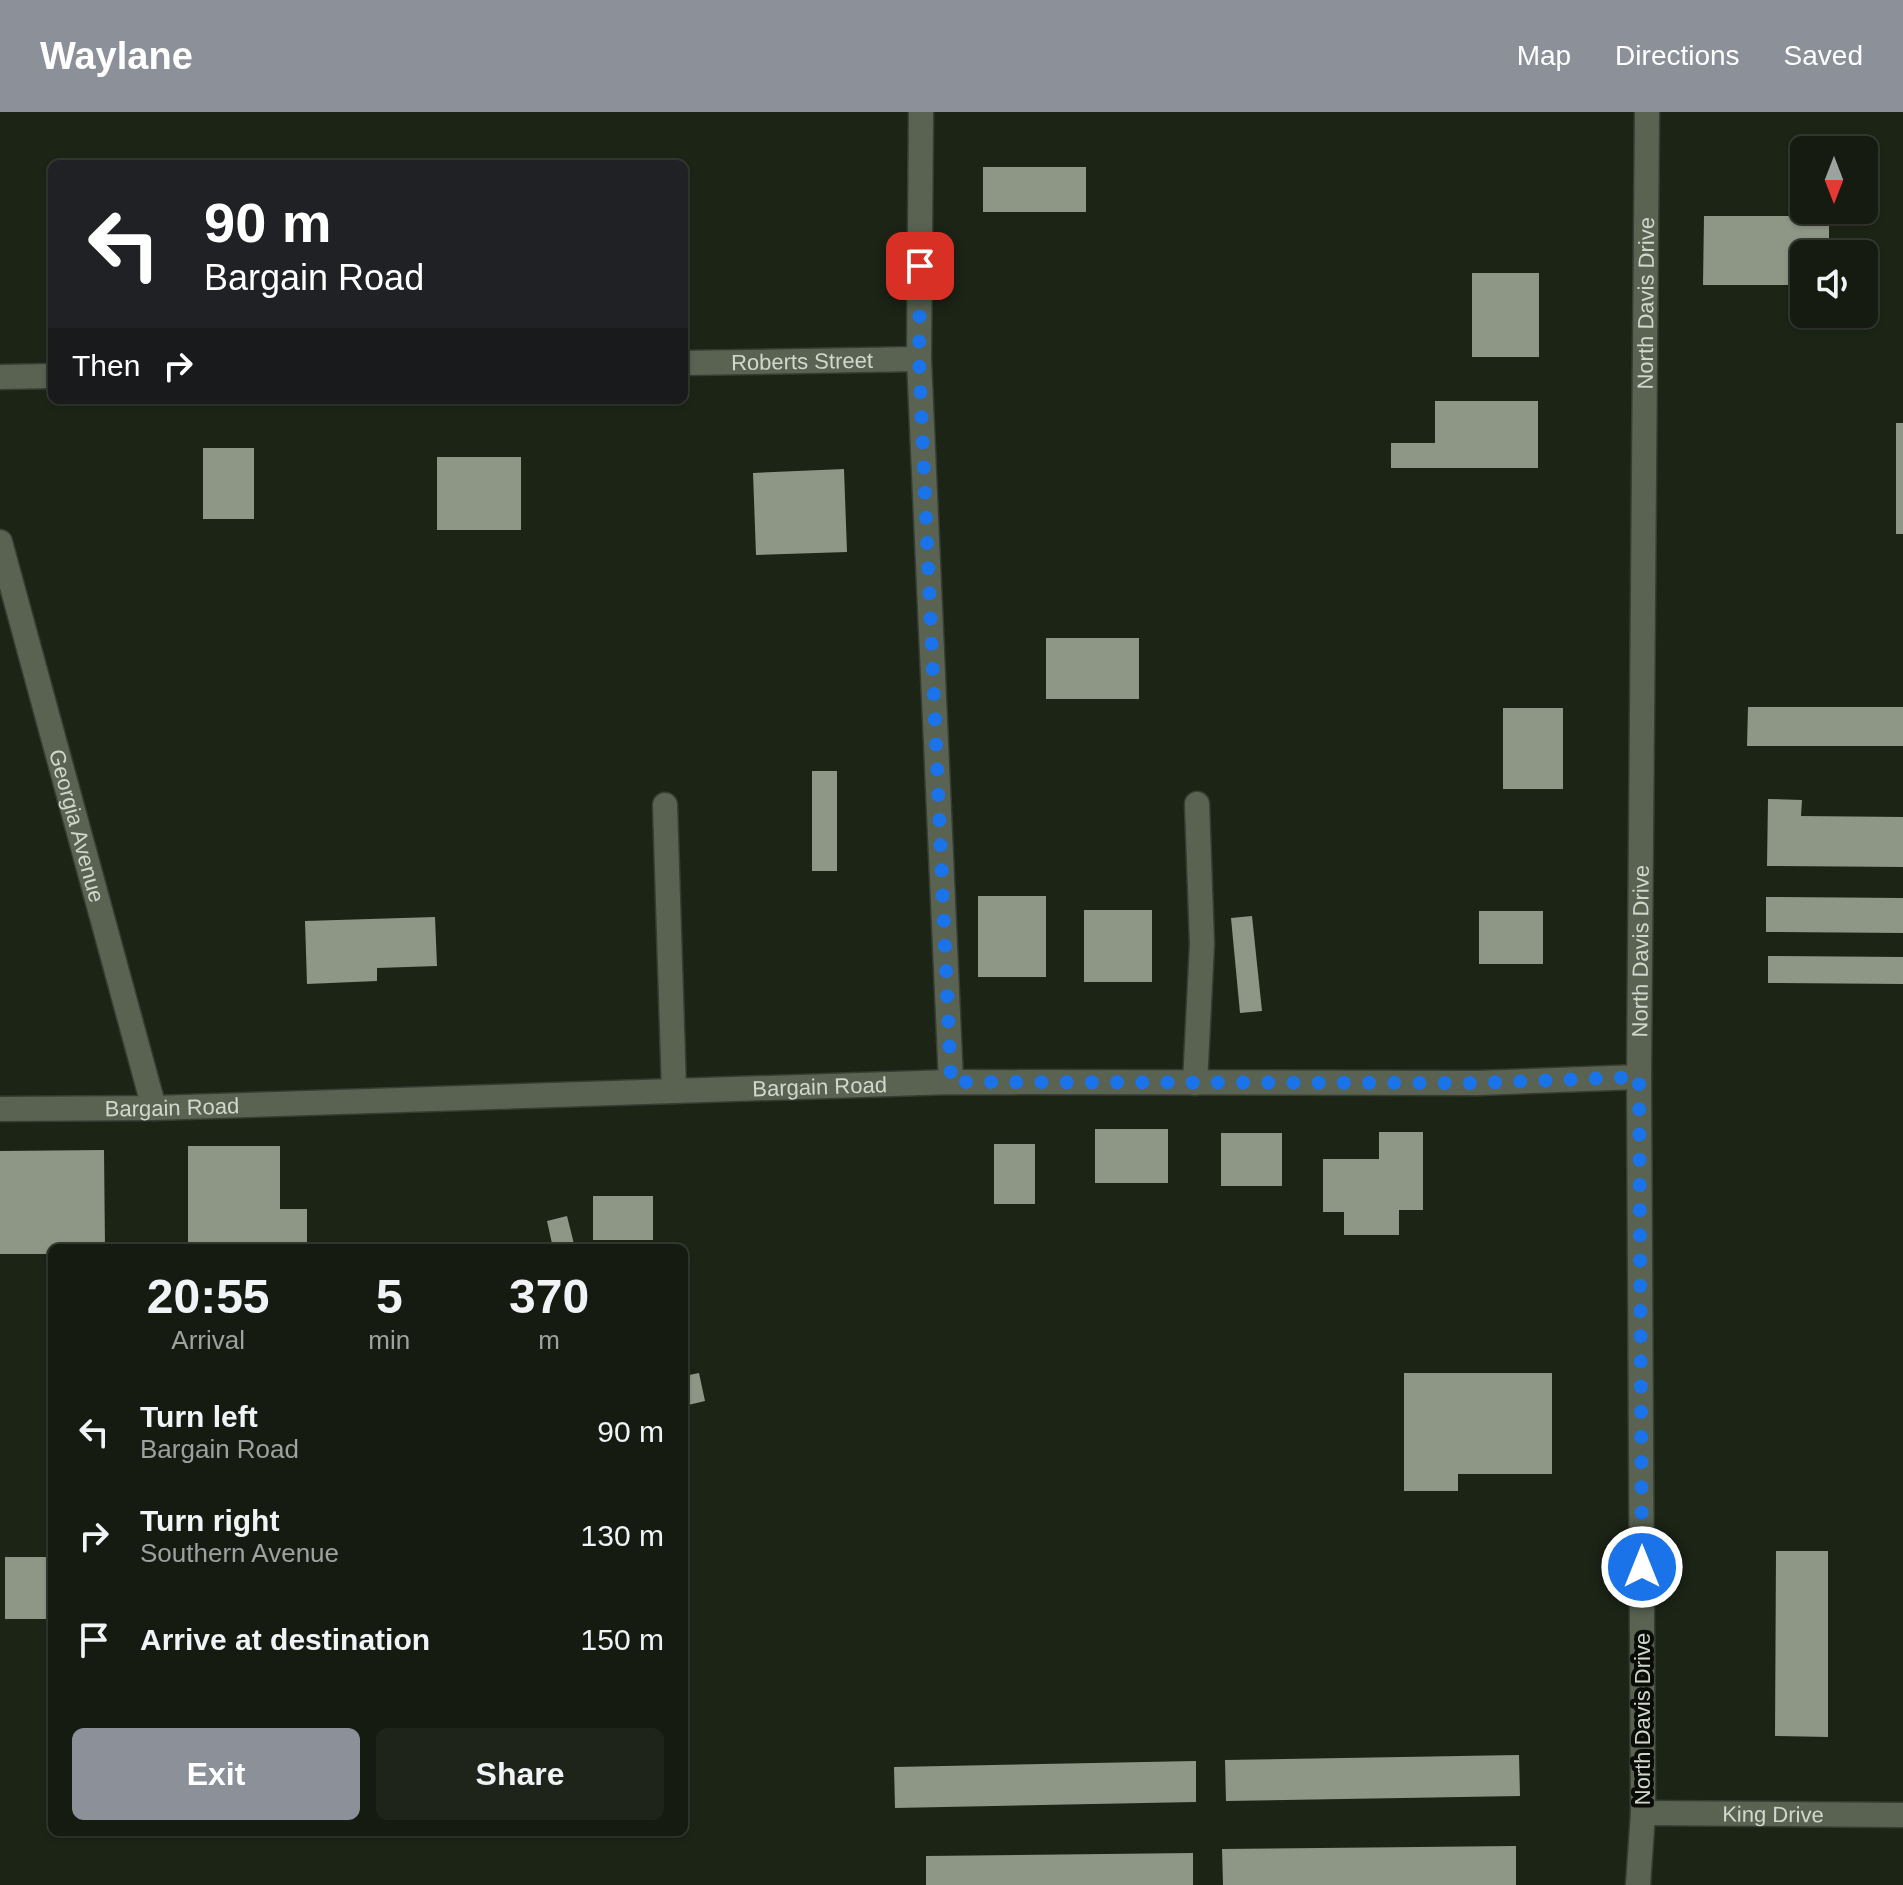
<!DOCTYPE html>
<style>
:root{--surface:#151b10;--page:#1e2419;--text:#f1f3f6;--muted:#9da19f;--line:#343930;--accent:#8c9099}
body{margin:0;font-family:Helvetica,sans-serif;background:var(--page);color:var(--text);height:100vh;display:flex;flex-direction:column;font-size:30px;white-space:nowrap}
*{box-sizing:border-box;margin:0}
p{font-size:26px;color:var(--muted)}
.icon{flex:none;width:44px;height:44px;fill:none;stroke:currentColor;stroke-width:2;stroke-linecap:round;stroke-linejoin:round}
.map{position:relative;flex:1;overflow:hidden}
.sheet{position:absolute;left:48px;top:1132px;width:640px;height:592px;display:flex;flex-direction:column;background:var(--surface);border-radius:12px;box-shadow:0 2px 6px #0004,0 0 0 2px var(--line)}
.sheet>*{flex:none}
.guide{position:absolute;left:48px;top:48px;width:640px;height:244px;border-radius:12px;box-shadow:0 2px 6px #0004,0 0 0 2px var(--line);background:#202124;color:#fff;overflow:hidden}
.needle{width:52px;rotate:180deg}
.tools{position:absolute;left:1790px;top:24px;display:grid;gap:16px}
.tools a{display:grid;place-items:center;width:88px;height:88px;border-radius:12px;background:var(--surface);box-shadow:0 2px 6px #0004,0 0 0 2px var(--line);font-size:40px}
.pin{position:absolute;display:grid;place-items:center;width:68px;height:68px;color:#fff;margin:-34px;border-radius:16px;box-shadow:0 4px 12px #0006}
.me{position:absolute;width:88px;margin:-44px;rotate:0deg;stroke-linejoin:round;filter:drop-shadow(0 0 6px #0008)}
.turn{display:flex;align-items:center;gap:28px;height:168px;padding:0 24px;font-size:36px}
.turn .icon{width:104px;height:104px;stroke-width:2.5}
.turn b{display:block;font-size:56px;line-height:68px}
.then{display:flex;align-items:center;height:76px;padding:0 24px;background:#0003;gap:16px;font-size:30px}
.eta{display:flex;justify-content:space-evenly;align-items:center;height:136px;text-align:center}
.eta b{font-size:48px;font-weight:800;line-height:56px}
.button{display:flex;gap:16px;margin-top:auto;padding:16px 24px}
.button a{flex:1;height:92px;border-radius:12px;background:var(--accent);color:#fff;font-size:32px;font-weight:800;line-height:92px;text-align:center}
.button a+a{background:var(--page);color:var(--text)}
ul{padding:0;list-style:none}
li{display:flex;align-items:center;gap:24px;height:104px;padding:0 24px}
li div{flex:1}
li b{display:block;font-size:30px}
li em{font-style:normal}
header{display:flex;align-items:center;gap:48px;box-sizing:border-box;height:112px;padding:0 40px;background:var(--accent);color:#fff}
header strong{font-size:38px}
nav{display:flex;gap:44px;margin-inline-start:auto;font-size:28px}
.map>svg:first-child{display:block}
.building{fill:#8e9786}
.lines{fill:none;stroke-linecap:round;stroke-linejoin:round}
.minor-casing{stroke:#383d34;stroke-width:27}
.secondary-casing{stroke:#383d34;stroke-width:27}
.minor{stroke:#5a6352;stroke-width:24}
.secondary{stroke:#5a6352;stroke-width:24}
.route{stroke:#1a73e8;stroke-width:14;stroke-dasharray:0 25.2}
.labels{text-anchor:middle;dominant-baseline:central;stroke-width:8;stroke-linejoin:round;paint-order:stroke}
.street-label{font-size:22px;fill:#d2d7ce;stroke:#090c06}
</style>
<header>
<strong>Waylane</strong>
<nav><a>Map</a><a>Directions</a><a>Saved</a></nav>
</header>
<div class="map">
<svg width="1903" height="1773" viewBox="0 0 1903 1773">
<rect width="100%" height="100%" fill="#1c2416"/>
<path class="building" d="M983,55H1086V100H983Z
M1704,104H1829V142H1804V173H1703Z
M1472,161H1539V245H1472Z
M1435,289H1538V356H1391V331H1435Z
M1896,311H1903V422H1896Z
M203,336H254V407H203Z
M437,345H521V418H437Z
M844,357L847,440L756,443L753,361Z
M1046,526H1139V587H1046Z
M1748,595H1903V634H1747Z
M1503,596H1563V677H1503Z
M812,659H837V759H812Z
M1768,687L1802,688L1801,704L1903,705V755L1767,754Z
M978,784H1046V865H978Z
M1766,785L1903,786V821L1766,820Z
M1084,798H1152V870H1084Z
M1479,799H1543V852H1479Z
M1252,804L1262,899L1240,901L1231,806Z
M435,805L437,854L377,856V869L307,872L305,809Z
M1768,844L1903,845V872L1768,871Z
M1095,1017H1168V1071H1095Z
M1379,1020H1423V1098H1399V1123H1344V1100H1323V1047H1379Z
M1221,1021H1282V1074H1221Z
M994,1032H1035V1092H994Z
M188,1034H280V1097H307V1136H188Z
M104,1038L105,1136H52V1142H0V1039Z
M593,1084H653V1128H593Z
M567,1104L575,1136H553L547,1109Z
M699,1261L705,1289L684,1294V1264Z
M1404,1261H1552V1362H1458V1379H1404Z
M1776,1439H1828V1625L1775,1624Z
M5,1445H52V1507H5Z
M1519,1643L1520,1684L1226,1689L1225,1648Z
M1196,1649V1690L895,1696L894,1655Z
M1516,1734V1773H1223L1222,1737Z
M1193,1741V1773H926V1744Z"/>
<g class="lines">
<defs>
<g id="minor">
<path d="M921,0L919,247L951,970"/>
<path id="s1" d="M684,251L919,247"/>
<path d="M0,265L52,264"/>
<path id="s2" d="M0,430L154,996"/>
<path d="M665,693L674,979"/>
<path d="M1195,971L1202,832L1197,692"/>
<path id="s3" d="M0,997L154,996L951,970L1478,971L1639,965"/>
<path id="s4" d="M1643,1701L1903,1703"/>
</g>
<g id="secondary">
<path id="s5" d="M1638,1773L1643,1701L1639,965L1647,0"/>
</g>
</defs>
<use href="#minor" class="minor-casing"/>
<use href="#secondary" class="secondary-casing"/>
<use href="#minor" class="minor"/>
<use href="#secondary" class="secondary"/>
</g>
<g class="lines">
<path class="route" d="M920,154L919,247L951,970L1478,971L1639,965L1642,1455"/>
</g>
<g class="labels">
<g class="street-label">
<text stroke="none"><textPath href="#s5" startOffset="1582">North Davis Drive</textPath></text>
<text stroke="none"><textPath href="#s1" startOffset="118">Roberts Street</textPath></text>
<text stroke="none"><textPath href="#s2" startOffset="294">Georgia Avenue</textPath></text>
<text stroke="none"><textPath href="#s5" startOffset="934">North Davis Drive</textPath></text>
<text stroke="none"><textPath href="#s3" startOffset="820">Bargain Road</textPath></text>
<text stroke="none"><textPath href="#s3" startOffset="172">Bargain Road</textPath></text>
<text transform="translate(1642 1607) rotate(-90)">North Davis Drive</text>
<text stroke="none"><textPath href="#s4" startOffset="130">King Drive</textPath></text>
</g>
</g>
</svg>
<div class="tools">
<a><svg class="needle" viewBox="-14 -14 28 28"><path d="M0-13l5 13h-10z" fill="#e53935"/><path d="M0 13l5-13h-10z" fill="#9da19f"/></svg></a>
<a><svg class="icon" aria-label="sound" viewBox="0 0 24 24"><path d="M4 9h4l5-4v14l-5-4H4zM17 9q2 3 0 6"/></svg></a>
</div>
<div class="pin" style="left:920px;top:154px;background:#d93025"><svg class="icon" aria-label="arrive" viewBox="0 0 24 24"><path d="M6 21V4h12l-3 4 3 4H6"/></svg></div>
<svg class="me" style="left:1642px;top:1455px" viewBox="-20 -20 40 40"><circle r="17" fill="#1a73e8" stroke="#fff" stroke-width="3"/><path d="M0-11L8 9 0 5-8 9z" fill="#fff"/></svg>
<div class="guide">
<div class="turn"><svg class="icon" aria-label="left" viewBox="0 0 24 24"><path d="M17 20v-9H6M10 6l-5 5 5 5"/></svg><div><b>90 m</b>Bargain Road</div></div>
<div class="then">Then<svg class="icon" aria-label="right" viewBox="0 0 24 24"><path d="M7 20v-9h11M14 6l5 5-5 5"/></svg></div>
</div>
<section class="sheet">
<div class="eta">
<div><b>20:55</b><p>Arrival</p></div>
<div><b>5</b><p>min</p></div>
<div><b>370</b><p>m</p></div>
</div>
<ul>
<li><svg class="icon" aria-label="left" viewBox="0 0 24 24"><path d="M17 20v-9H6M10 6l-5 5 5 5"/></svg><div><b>Turn left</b><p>Bargain Road</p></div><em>90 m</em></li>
<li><svg class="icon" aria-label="right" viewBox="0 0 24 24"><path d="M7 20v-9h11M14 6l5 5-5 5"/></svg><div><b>Turn right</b><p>Southern Avenue</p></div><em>130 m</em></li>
<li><svg class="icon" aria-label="arrive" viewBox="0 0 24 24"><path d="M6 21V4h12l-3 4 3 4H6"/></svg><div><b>Arrive at destination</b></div><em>150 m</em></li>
</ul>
<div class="button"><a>Exit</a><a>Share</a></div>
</section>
</div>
